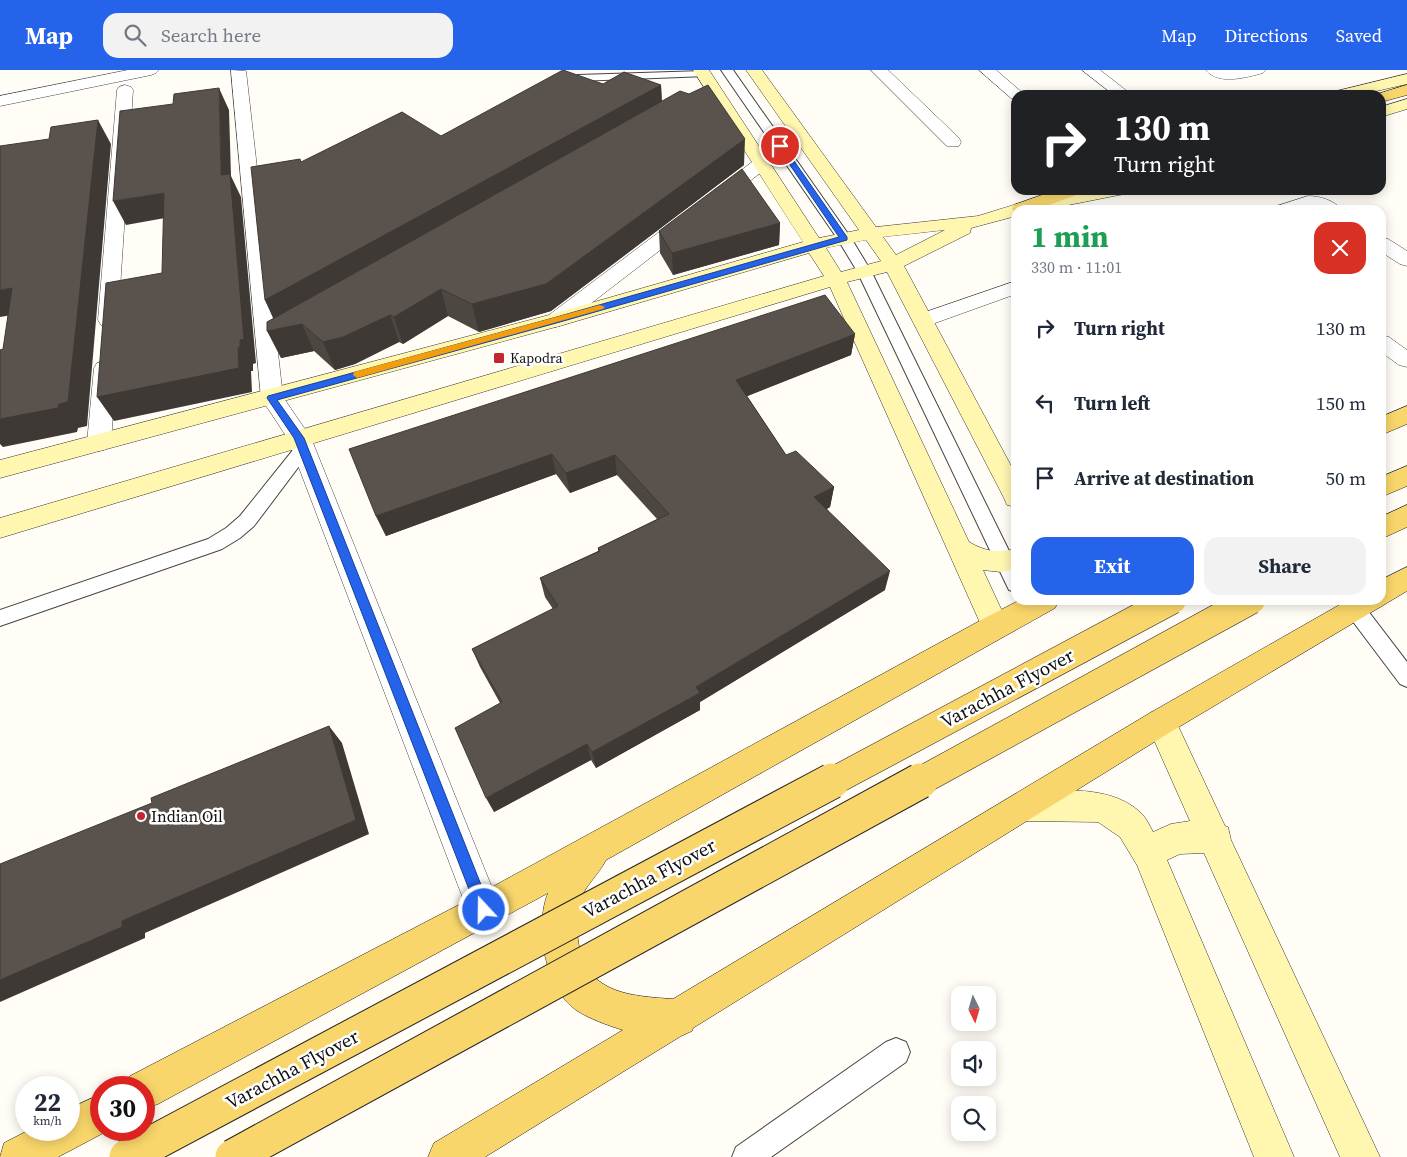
<!DOCTYPE html>
<meta charset="utf-8">
<style>
:root{--surface:#fff;--page:#f2f2f3;--text:#1f2937;--muted:#747a83;--accent:#2563eb}
body{margin:0;font-family:"Source Serif 4",serif;background:var(--page);color:var(--text);height:100vh;display:flex;flex-direction:column;font-size:19px;white-space:nowrap}
*{box-sizing:border-box;margin:0}
p{font-size:16px;color:var(--muted)}
.icon{flex:none;width:28px;height:28px;fill:none;stroke:currentColor;stroke-width:2;stroke-linecap:round;stroke-linejoin:round}
.map{position:relative;flex:1;overflow:hidden}
.drawer{position:absolute;left:1011px;top:135px;width:375px;height:400px;display:flex;flex-direction:column;background:var(--surface);border-radius:15px;box-shadow:0 2px 12px #0003}
.drawer>*{flex:none}
.guide{position:absolute;left:1011px;top:20px;width:375px;height:105px;border-radius:15px;box-shadow:0 2px 12px #0003;background:#202124;color:#fff;overflow:hidden}
.needle{width:32px;rotate:175deg}
.buttons{position:absolute;left:951px;top:916px;display:grid;gap:10px}
.buttons a{display:grid;place-items:center;width:45px;height:45px;border-radius:10px;background:var(--surface);box-shadow:0 2px 12px #0003;font-size:25px}
.speed{position:absolute;left:15px;top:1006px;display:flex;gap:10px;font-size:25px;font-weight:700;text-align:center}
.speed>*{display:grid;place-content:center;width:65px;height:65px;border-radius:50%;background:var(--surface);box-shadow:0 2px 12px #0003;line-height:1}
.speed small{font-size:12px;font-weight:400}
.speed .limit{border:8px solid #d22;background:#fff;color:#111}
.pin{position:absolute;display:grid;place-items:center;width:42px;height:42px;color:#fff;margin:-21px;border:2px solid #fff;border-radius:50%;box-shadow:0 1px 5px #0007}
.me{position:absolute;width:55px;margin:-28px;rotate:339deg;stroke-linejoin:round;filter:drop-shadow(0 0 4px #0008)}
.turn{display:flex;align-items:center;gap:18px;height:105px;padding:0 20px;font-size:22px}
.turn .icon{width:65px;height:65px;stroke-width:2.5}
.turn b{display:block;font-size:35px;line-height:42px}
.round{display:grid;place-items:center;flex:none;width:52px;height:52px;border-radius:15px;background:var(--page)}
.head{display:flex;align-items:center;justify-content:space-between;height:85px;padding:0 20px}
h1{font-size:30px;font-weight:700;line-height:38px;color:#1e9e55}
.primary-button{display:flex;gap:10px;margin-top:auto;padding:10px 20px}
.primary-button a{flex:1;height:58px;border-radius:15px;background:var(--accent);color:#fff;font-size:20px;font-weight:700;line-height:58px;text-align:center}
.primary-button a+a{background:var(--page);color:var(--text)}
ul{padding:0;list-style:none}
li{display:flex;align-items:center;gap:15px;height:75px;padding:0 20px}
li div{flex:1}
li b{display:block;font-size:19px}
li em{font-style:normal}
header{display:flex;align-items:center;gap:30px;box-sizing:border-box;height:70px;padding:0 25px;background:var(--accent);color:#fff}
header strong{font-size:24px}
nav{display:flex;gap:28px;margin-inline-start:auto;font-size:18px}
.search{width:350px;height:45px;background:var(--page);display:flex;align-items:center;gap:12px;box-sizing:border-box;padding:0 18px;border-radius:15px;color:var(--muted);font-size:19px}
.map>svg:first-child{display:block}
.lines{fill:none;stroke-linecap:round;stroke-linejoin:round}
.lane-casing{stroke:#444;stroke-width:2}
.street-casing{stroke:#444;stroke-width:1}
.secondary-casing{stroke:#333;stroke-width:1}
.primary-casing{stroke:#222;stroke-width:1}
.lane{fill:#fff;fill-rule:evenodd}
.street{fill:#fff;fill-rule:evenodd}
.secondary{fill:#fff6b0;fill-rule:evenodd}
.primary{fill:#f9d66b;fill-rule:evenodd}
.primary-bridge-far1-casing{stroke:#222;stroke-width:29;stroke-linecap:butt}
.primary-bridge-casing{stroke:#222;stroke-width:37;stroke-linecap:butt}
.primary-bridge-far1{stroke:#f9d66b;stroke-width:28}
.primary-bridge{stroke:#f9d66b;stroke-width:35}
.wall{fill:#4d4742}
.shaded-wall{fill:#3f3936}
.building{fill:#5a524d;stroke:#3f3936}
.route{fill:#2563eb;stroke:#184099}
.slow{fill:#f59e0b}
.poi-dot{fill:#c4262e;stroke:#fff;stroke-width:2}
.labels{text-anchor:middle;dominant-baseline:central;stroke-width:5;stroke-linejoin:round;paint-order:stroke}
.far-poi-label{font-size:14px;fill:#111;stroke:#fff;text-anchor:start}
.poi-label{font-size:16px;fill:#111;stroke:#fff;text-anchor:start}
.near-street-label{font-size:19px;fill:#111;stroke:#fff}
</style>
<header>
<strong>Map</strong>
<div class="search"><svg class="icon" aria-label="search" viewBox="0 0 24 24"><circle cx="10" cy="10" r="6"/><path d="M15 15l6 6"/></svg>Search here</div>
<nav><a>Map</a><a>Directions</a><a>Saved</a></nav>
</header>
<div class="map">
<svg width="1407" height="1087" viewBox="0 0 1407 1087">
<rect width="100%" height="100%" fill="#fffdf5"/>
<g class="lines">
<defs>
<path id="lane" d="M721,0H733L851,168L871,201L1016,495V522L1009,520L1006,514L857,201L837,168Z
M703,1L707,2L709,4L707,6L578,11L572,8L578,5Z
M303,373L309,375L312,379L309,383L254,456L240,468L222,479L0,556V540L208,469L226,458L240,446L297,375Z
M1355,531L1362,533L1407,592V617L1400,614L1348,545L1345,539L1348,533Z
M896,968L906,972L910,982L906,992L771,1087H732L736,1077L886,972Z"/>
<path id="street" d="M128,0H159L156,3L151,5L0,36V26Z
M231,0L246,1L283,327L311,368L501,840L496,852L484,857L472,852L288,369L261,328Z
M871,0H888L959,68L961,72L959,76H947Z
M979,0H996L1025,25H1016V30L1011,28Z
M1082,0H1100L1132,25H1114Z
M1206,0H1266L1263,3C1248,7 1218,16 1206,0Z
M125,15L131,17L133,20L118,250L115,255L108,257L101,255L98,250L117,20L119,17Z
M762,88L768,89L771,93L768,97L563,255L556,257L549,255L546,250L549,245L756,89Z
M1308,126C1319,126 1335,130 1341,140H1319L1313,137L1301,140H1275L1277,136Z
M1381,167L1388,169L1407,181V196L1400,194L1381,182Z
M1016,211V224L924,257L917,255L914,250L917,245Z
M1381,265L1389,267L1407,280V297L1399,295L1381,282Z
M105,291L113,293L116,298L111,373L107,379L99,381L91,379L87,373L94,298L97,293Z"/>
<path id="secondary" d="M693,0H709L819,168L859,160L746,0H762L876,157L978,146L1020,133L1091,120H1128L1125,124L1119,125L1043,140H1016V146L971,158L970,163L904,196L1016,405V437L1007,435L1004,428L887,202L847,212L969,472C986,482 998,483 1016,479V499L1001,502L983,500L1009,556L1005,564L995,567L985,564L830,217L0,468V448L824,206L809,183L563,255L0,408V390L549,245L803,172ZM945,160L896,185L883,167ZM866,170L881,191L841,202L826,178Z
M1407,4V14L1359,25H1331L1333,22Z
M1407,29V39L1381,47V37Z
M1161,639L1172,643L1225,756L1228,757L1231,770L1380,1087H1340L1204,783L1180,784L1167,790L1294,1087H1254L1137,795L1120,767L1098,752L1025,751L1014,747L1009,736L1014,725L1025,721C1063,721 1113,714 1143,745C1147,750 1150,756 1153,762L1171,754L1190,751L1146,652L1150,643Z"/>
<path id="primary" d="M1407,15V25L1381,32V25H1374Z
M1056,120H1082L1079,124L1035,140H1016V143L1012,139L1014,135Z
M1407,336V354L1381,365V347Z
M1407,396V416L1381,427V407Z
M1407,435V457L1381,469V447Z
M1407,497V521L1172,661L693,958L692,961L681,966L485,1087H428L434,1073L623,960C607,955 590,949 576,940C545,918 534,857 548,823L158,1034L144,1039V1018H126L130,1006L472,828L985,548L1020,530H1059L1055,538L606,790C598,805 585,816 579,832C574,843 576,858 578,870C585,923 628,926 673,929L1150,643L1348,530H1381V510Z
M101,1024V1060H109L58,1087H0L4,1073L29,1060H69V1039Z"/>
</defs>
<use href="#lane" class="lane-casing"/>
<use href="#street" class="street-casing"/>
<use href="#secondary" class="secondary-casing"/>
<use href="#primary" class="primary-casing"/>
<use href="#lane" class="lane"/>
<use href="#street" class="street"/>
<use href="#secondary" class="secondary"/>
<use href="#primary" class="primary"/>
<defs>
<path id="primary-bridge-far1" d="M830,713L1172,530
M917,713L1251,530"/>
<path id="primary-bridge" d="M127,1087L832,711
M233,1087L920,711"/>
</defs>
<use href="#primary-bridge-far1" class="primary-bridge-far1-casing"/>
<use href="#primary-bridge" class="primary-bridge-casing"/>
<use href="#primary-bridge-far1" class="primary-bridge-far1"/>
<use href="#primary-bridge" class="primary-bridge"/>
</g>
<path class="wall" d="M603,14L661,15L662,32L744,95L551,241L479,262L448,246L403,274L399,272L355,294L335,300L314,281L281,288L273,248L265,230L301,92L441,66Z
M780,153L779,175L673,205L660,183L659,161Z
M855,264L851,285L747,326L786,385L834,417L830,437L827,439L885,520L700,632V640L596,698L591,690L494,742L500,633L480,597L472,579L553,539L545,527L540,508L598,481V478L657,449L617,405L570,423L556,404L386,466L376,446Z"/>
<path class="shaded-wall" d="M661,15L662,40L278,257L265,230Z
M219,18L229,40L231,106L241,127L256,293L253,294V301H251L252,322L114,351L97,327L238,278L221,105Z
M98,50L111,74L87,356L78,358L77,362L3,377L0,374V349L59,334Z
M745,69L744,95L551,241L479,262L472,234Z
M164,123L176,146L126,155L113,131Z
M780,153L779,175L673,205L672,183Z
M12,218L30,242L0,247V220Z
M441,219L448,246L403,274L394,247Z
M390,245L399,272L355,294L335,300L323,272Z
M302,254L314,281L281,288L267,261Z
M855,264L851,285L735,331L736,310Z
M552,384L556,404L386,466L376,446Z
M615,385L617,405L570,423L566,403Z
M834,417L830,437L811,447L814,427Z
M890,501L885,520L700,632V640L596,698L592,682L696,617Z
M329,656L342,673L369,764L145,863V868L0,932V910Z
M587,674L591,690L494,742L486,728Z"/>
<path class="building" d="M563,0L603,14L624,2L661,15L265,230L251,97L300,89L301,92L402,42L441,66Z
M708,15L745,69L546,214L472,234L441,219L394,247L390,245L343,267L323,272L302,254L267,261V252L680,21L689,24Z
M219,18L221,105L230,104L244,269L240,270V277L238,278L239,298L97,327L106,213L162,203L164,123L113,131L120,41L173,34L174,24Z
M98,50L68,332L59,334L58,338L0,349V280L3,279L12,218L0,220V76L49,69L51,57Z
M742,99L780,153L672,183L659,161Z
M825,225L855,264L736,310L786,385L796,381L834,417L814,427L890,501L696,617L700,623L592,682L587,674L486,728L455,658L502,632L472,579L558,536L540,508L600,481L598,478L669,444L615,385L566,403L552,384L376,446L349,379Z
M329,656L356,750L122,851V857L0,910V794L152,733L151,728Z"/>
<path class="route" d="M780,74L783,75L847,167V170L560,252L277,330L304,368L491,840L489,845L484,847L479,845L477,840L294,368L267,328L268,326L553,248L839,167L777,76Z"/>
<path class="slow" d="M600,235L605,237L603,239L357,308L353,305L354,302Z"/>
<g class="poi-dot">
<rect x="493" y="282" width="12" height="12" rx="2.5"/>
<circle cx="141" cy="746" r="5"/>
</g>
<g class="labels">
<g class="far-poi-label">
<text x="510" y="288">Kapodra</text>
</g>
<g class="poi-label">
<text x="151" y="746">Indian Oil</text>
</g>
<g class="near-street-label">
<text transform="translate(1007 618) rotate(-28)">Varachha Flyover</text>
<text transform="translate(649 808) rotate(-28)">Varachha Flyover</text>
<text transform="translate(292 999) rotate(-28)">Varachha Flyover</text>
</g>
</g>
</svg>
<div class="buttons">
<a><svg class="needle" viewBox="-14 -14 28 28"><path d="M0-13l5 13h-10z" fill="#e53935"/><path d="M0 13l5-13h-10z" fill="#747a83"/></svg></a>
<a><svg class="icon" aria-label="sound" viewBox="0 0 24 24"><path d="M4 9h4l5-4v14l-5-4H4zM17 9q2 3 0 6"/></svg></a>
<a><svg class="icon" aria-label="search" viewBox="0 0 24 24"><circle cx="10" cy="10" r="6"/><path d="M15 15l6 6"/></svg></a>
</div>
<div class="speed"><div>22<small>km/h</small></div><div class="limit">30</div></div>
<div class="pin" style="left:780px;top:76px;background:#d93025"><svg class="icon" aria-label="arrive" viewBox="0 0 24 24"><path d="M6 21V4h12l-3 4 3 4H6"/></svg></div>
<svg class="me" style="left:484px;top:840px" viewBox="-20 -20 40 40"><circle r="17" fill="#2563eb" stroke="#fff" stroke-width="3"/><path d="M0-11L8 9 0 5-8 9z" fill="#fff"/></svg>
<div class="guide">
<div class="turn"><svg class="icon" aria-label="right" viewBox="0 0 24 24"><path d="M7 20v-9h11M14 6l5 5-5 5"/></svg><div><b>130 m</b>Turn right</div></div>
</div>
<section class="drawer">
<div class="head"><div><h1>1 min</h1><p>330 m · 11:01</p></div><a class="round" style="background:#d93025;color:#fff"><svg class="icon" aria-label="close" viewBox="0 0 24 24"><path d="M6 6l12 12M18 6L6 18"/></svg></a></div>
<ul>
<li><svg class="icon" aria-label="right" viewBox="0 0 24 24"><path d="M7 20v-9h11M14 6l5 5-5 5"/></svg><div><b>Turn right</b></div><em>130 m</em></li>
<li><svg class="icon" aria-label="left" viewBox="0 0 24 24"><path d="M17 20v-9H6M10 6l-5 5 5 5"/></svg><div><b>Turn left</b></div><em>150 m</em></li>
<li><svg class="icon" aria-label="arrive" viewBox="0 0 24 24"><path d="M6 21V4h12l-3 4 3 4H6"/></svg><div><b>Arrive at destination</b></div><em>50 m</em></li>
</ul>
<div class="primary-button"><a>Exit</a><a>Share</a></div>
</section>
</div>
